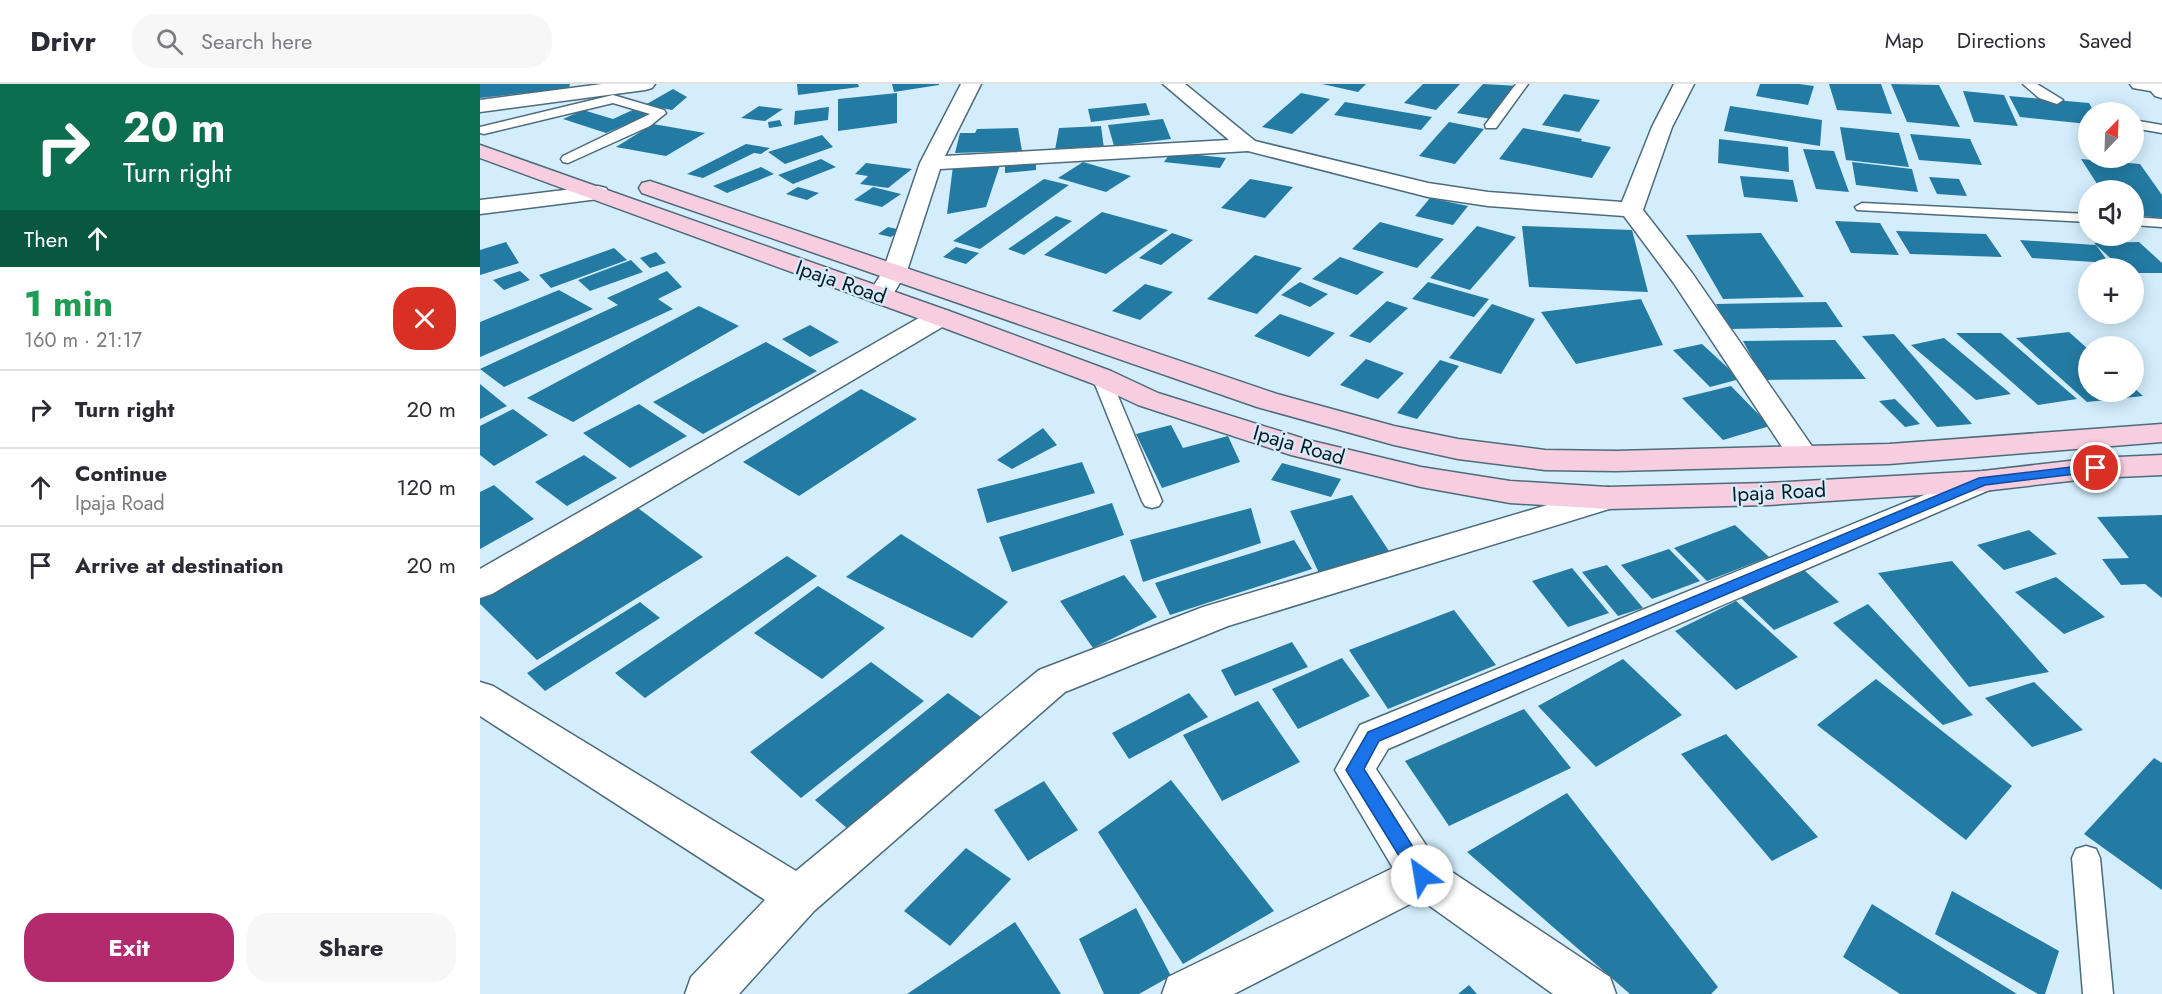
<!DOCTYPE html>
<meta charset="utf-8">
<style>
:root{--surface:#fff;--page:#f7f7f7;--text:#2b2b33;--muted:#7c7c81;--line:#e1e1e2;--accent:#b32b6c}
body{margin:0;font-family:Jost,sans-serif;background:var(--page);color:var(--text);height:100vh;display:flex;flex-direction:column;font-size:22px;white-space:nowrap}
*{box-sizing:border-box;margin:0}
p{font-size:20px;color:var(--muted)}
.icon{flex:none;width:33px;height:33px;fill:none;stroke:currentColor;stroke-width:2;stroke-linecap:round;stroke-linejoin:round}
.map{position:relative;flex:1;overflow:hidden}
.side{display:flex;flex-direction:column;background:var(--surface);width:480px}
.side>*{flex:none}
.top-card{background:#0b6e4f;color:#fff;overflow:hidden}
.needle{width:39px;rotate:23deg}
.fabs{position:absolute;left:1598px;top:18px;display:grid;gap:12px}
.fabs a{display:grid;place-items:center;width:66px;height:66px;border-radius:50%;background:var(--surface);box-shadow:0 3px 15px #0003;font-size:30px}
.pin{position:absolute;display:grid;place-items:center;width:51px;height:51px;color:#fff;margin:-26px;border:3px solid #fff;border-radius:50%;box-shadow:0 2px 6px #0007}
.me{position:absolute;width:66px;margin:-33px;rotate:328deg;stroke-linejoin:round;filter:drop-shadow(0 0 4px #0008)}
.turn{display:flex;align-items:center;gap:21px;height:126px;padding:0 24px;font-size:27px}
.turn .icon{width:78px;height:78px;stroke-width:2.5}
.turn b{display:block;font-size:42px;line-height:51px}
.then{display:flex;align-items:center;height:57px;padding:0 24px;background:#0003;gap:12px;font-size:22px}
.round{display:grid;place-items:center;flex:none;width:63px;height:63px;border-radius:24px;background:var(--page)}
.summary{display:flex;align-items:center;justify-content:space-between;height:102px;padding:0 24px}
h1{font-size:36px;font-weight:700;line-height:45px;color:#1e9e55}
.primary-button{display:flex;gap:12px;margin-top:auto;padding:12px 24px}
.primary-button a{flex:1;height:69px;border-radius:24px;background:var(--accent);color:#fff;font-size:24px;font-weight:700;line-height:69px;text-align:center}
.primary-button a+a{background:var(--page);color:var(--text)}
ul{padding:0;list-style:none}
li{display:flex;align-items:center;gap:18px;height:78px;padding:0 24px;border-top:2px solid var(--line)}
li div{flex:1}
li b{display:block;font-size:22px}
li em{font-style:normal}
header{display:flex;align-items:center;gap:36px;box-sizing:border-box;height:84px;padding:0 30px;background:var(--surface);border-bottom:2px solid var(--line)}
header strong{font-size:28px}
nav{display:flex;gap:33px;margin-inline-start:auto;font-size:21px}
.search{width:420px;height:54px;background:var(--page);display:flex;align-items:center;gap:15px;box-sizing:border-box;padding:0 21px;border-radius:24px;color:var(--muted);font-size:22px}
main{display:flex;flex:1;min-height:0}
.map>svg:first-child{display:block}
.building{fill:#237ba3}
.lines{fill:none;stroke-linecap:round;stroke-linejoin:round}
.service-casing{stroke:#4d6b7b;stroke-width:3}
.minor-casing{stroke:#4d6b7b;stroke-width:3}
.tertiary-casing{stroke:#4d6b7b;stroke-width:3}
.secondary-casing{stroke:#4d6b7b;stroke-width:3}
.service{fill:#fff;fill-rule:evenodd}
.minor{fill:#fff;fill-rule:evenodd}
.tertiary{fill:#fff;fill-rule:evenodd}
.secondary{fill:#f7cee0;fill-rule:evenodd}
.route{fill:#1a73e8;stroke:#114b97;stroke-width:1.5}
.labels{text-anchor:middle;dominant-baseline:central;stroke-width:4.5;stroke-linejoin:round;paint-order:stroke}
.street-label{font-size:21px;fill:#0e1a21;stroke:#d3edfc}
</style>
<header>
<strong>Drivr</strong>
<div class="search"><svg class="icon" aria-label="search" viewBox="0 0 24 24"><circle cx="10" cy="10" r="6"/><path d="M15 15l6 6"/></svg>Search here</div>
<nav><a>Map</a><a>Directions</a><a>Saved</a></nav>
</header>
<main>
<section class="side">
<div class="top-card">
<div class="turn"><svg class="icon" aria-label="right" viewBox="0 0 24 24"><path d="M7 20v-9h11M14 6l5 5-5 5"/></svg><div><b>20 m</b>Turn right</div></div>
<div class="then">Then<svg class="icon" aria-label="ahead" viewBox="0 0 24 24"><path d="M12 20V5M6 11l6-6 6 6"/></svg></div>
</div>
<div class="summary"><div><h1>1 min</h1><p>160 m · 21:17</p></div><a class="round" style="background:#d93025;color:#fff"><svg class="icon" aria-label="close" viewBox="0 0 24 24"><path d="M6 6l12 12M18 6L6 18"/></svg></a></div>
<ul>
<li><svg class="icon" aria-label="right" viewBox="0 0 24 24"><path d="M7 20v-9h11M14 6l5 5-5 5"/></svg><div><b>Turn right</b></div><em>20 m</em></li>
<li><svg class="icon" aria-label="ahead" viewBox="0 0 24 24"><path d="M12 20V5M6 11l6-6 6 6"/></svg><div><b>Continue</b><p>Ipaja Road</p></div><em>120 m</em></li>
<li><svg class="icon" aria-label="arrive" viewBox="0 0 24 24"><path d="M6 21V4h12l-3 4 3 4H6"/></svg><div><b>Arrive at destination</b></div><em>20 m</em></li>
</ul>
<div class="primary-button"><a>Exit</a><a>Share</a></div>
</section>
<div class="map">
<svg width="1682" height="910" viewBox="0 0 1682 910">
<rect width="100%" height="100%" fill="#d3edfc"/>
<path class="building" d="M0,0H90L89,4L0,14Z
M317,0H378L379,3L318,11Z
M412,0H459V1L414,8Z
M842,0H886L878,8Z
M943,0H980L956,26L924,19Z
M1003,0L1039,2L1011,35L977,29Z
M1280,0H1319L1334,2L1328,21L1276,12Z
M1349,0H1401L1412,30L1357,26Z
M1411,0L1459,1L1480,43L1427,38Z
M193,5L207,13L192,26L165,21Z
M1483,7L1524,11L1538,42L1494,38Z
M417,9V39L358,47V15Z
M821,9L850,15L812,50L782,43Z
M1084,10L1120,16L1099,48L1062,41Z
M1529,12L1609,19L1614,28H1608V40L1540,33Z
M865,18L952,33L941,46L854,31Z
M666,19L670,31L611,38L608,25Z
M279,22L303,25L285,37L261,34Z
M1250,22L1342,36L1340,62L1244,47Z
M349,23L348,36L314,41L315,27Z
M157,24L174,29L126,49L83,35L103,26L133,35Z
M683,35L691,55L634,62L628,41Z
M300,36L302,42L289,44L288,38Z
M969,38L1004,45L975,80L939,72Z
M173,40L225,49L186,72L136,63Z
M621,42L624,65L575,66L579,44Z
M1360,43L1419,49L1429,83L1366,76Z
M538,44L542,67L475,69L480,49H495L497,45Z
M1043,44L1102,55L1101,57L1131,63L1112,94L1019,75Z
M1430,50L1490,55L1502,81L1439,76Z
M342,51L353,63L305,80L288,68Z
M1239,55L1308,63L1309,88L1238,79Z
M266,60L290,64L281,70L274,69L223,94L207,90Z
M1323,65L1354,67L1369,108L1336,105Z
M691,68L746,74L740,84L684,78Z
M341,75L356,83L313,100L298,91Z
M1601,75L1660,80L1682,111V134L1653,131V106H1621Z
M556,77V86L525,89V80Z
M603,78L651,92L626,108L578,94Z
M1372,78L1432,85L1438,108L1376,101Z
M386,79L432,85L408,104L380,100L388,92L375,90Z
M520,81L506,123L467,130L473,82Z
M281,83L294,90L247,109L233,102Z
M1260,92L1313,96L1318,118L1264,113Z
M1449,93L1479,95L1487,112L1457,110Z
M564,95L589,101L500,165L473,157Z
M770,95L813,103L785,134L741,124Z
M318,103L339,109L327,116L306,110Z
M393,103L421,110L402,123L374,116Z
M950,114L988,122L973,141L935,132Z
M622,128L688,146L626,190L564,171Z
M576,132L592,137L544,171L528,165Z
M1355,137L1400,139L1419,171L1371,169Z
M900,138L964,155L937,184L872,165Z
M997,142L1036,153L990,206L950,194Z
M1042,142L1152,146L1168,208L1049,203Z
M408,143L421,146L411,153L398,150Z
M1416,147L1506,150L1522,173L1430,170Z
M692,149L713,156L681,181L659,174Z
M1281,149L1324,213L1243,215L1206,151Z
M1540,156L1616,161L1629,179L1552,174Z
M26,158L39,179L0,191V166Z
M1659,158L1682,179V189H1653V184H1641L1614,159Z
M476,163L499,169L486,180L463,173Z
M134,164L147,176L71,204L59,191Z
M176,168L186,179L170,184L160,174Z
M775,171L822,184L777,230L727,215Z
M860,173L904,188L877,211L832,195Z
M151,176L163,188L110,207L98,196Z
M40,187L50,196L24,206L13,196Z
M187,187L202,203L178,215L193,225L24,303L0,285L138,221L127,214Z
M820,198L848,210L830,223L801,211Z
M948,198L1009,215L994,233L932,215Z
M665,200L693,208L660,236L632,227Z
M79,206L113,225L0,273V238Z
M1161,215L1183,261L1096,280L1061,228Z
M907,217L928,224L890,259L869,252Z
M1346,218L1363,243L1249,245L1236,220Z
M1012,220L1055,235L1021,290L969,274Z
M219,222L259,242L93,338L47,314Z
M800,230L855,249L829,273L774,252Z
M330,241L359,258L330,273L302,255Z
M1589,248L1608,265V308H1653V303L1663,312L1607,318L1536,254Z
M1476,249H1521L1597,315L1558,321Z
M1414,250L1492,340L1457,343L1382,252Z
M1464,254L1531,310L1496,316L1431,261Z
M1355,256L1386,295L1284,296L1263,257Z
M286,258L337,287L223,350L173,318Z
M1222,260L1260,295L1230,303L1193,266Z
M886,275L924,289L898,315L860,301Z
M960,276L979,282L937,335L917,329Z
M0,300L27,322L0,335Z
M1251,302L1290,342L1243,356L1202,314Z
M381,305L437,335L319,412L263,378Z
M1415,315L1440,340L1425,343L1399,317Z
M159,320L207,352L150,384L103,349Z
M33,325L68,351L14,382L0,371V342Z
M691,341L703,364L748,352L760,378L682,404L656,350Z
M563,344L577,361L532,385L517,376Z
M104,371L137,394L87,422L55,398Z
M602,378L615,409L507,439L497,405Z
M802,379L861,395L851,413L791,396Z
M14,401L54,435L0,465V408Z
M872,411L909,467L839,489L810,427Z
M632,419L644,451L532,488L519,453Z
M158,424L223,473L57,576L0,520V514Z
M771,424L781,459L663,498L650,456Z
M1682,431V514L1665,500L1641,501L1622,475L1649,474L1617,433Z
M1255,441L1289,473L1227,497L1194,464Z
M1549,446L1577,470L1524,486L1497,461Z
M421,450L528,518L492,554L366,493Z
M814,456L832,485L690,531L675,499Z
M1189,465L1220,497L1172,515L1141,481Z
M307,472L337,492L165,614L135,589Z
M1472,477L1569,588L1489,603L1398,489Z
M1127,481L1163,524L1138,532L1102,488Z
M1092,484L1129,529L1088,543L1052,497Z
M1324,486L1359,518L1294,546L1260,513Z
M644,491L677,533L613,564L580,517Z
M1576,493L1625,533L1584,550L1535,508Z
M338,502L405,544L342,595L274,549Z
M1256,517L1318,573L1256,606L1195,547Z
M160,518L180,534L65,607L47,589Z
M1388,520L1493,631L1463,641L1353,539Z
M974,526L1016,581L908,625L869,566Z
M812,558L828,583L755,612L741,586Z
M862,574L890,612L818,645L792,605Z
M1143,575L1202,631L1116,683L1058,622Z
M391,578L444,617L321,714L270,668Z
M1396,595L1532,702L1486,756L1337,641Z
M1554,598L1603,646L1552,663L1505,614Z
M468,609L501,633L368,745L335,716Z
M709,609L728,633L649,675L632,649Z
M778,617L820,678L742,717L703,651Z
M1044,625L1091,684L969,742L925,677Z
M1246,650L1338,753L1292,777L1201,670Z
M1674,674L1682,679V806L1604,750Z
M691,696L794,827L703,880L618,748Z
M564,697L598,746L548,777L514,726Z
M1087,709L1238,903L1231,910H1150L987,768Z
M486,764L531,795L470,862L424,827Z
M1472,807L1579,867L1565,910H1558L1455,850Z
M1392,820L1537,910H1420L1363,873Z
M656,824L691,892L659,910H624L599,855Z
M535,838L581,910H427Z
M989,901L997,910H978Z"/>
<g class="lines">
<defs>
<path id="service" d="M1036,0H1048L1016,44H1006L1005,41Z
M1543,0H1557L1583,16L1577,20L1559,14Z
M133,11L184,26L186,29L170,42L88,79L83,78L81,75L83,72L170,30L133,19L4,50L0,49V43Z
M1653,36L1682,41V49L1653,44Z
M1382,119L1608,130V138L1377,126L1375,123Z
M1653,133L1682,135V143L1653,141Z
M621,288L627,289L630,293L682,417L679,422L672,424L665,422L662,417L612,293L615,289Z
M1606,762L1616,765L1620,774L1633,910H1603L1592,774L1596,765Z"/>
<path id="minor" d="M122,0H175L172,4L165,6L0,28V16Z
M481,0H501L465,72L749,56L683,0H705L775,57L948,99L1008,108L1142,118L1172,43L1194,0H1214L1192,43L1163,126L1212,189L1338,371L1334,378L1323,381L1312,378L1193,198L1144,132L1008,122L948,113L768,67L460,85L427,187L409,217L400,220L391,217L387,212L403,187L440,79Z
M1650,0H1682V6L1676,8L1653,4Z
M118,102L126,104L129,109L126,114L0,130V116Z
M460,225L469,227L473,233L469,239L12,510L0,514V485L451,227Z
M1503,387L1514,390L1519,397L1514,404L908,665L896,685L957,778L1130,893L1136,910H1073L940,815L754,910H682L688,893L913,784L855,686L880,641Z
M1128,403L1139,406L1144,414L1139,422L748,542L585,608L334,827L259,910H205L211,893L285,816L0,632V598L13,602L316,787L559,586L723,523Z"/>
<path id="tertiary" d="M1665,0H1682V14L1675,12Z"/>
<path id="secondary" d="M0,61L469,227L631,287L678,309L828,356L941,383L1030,397L1128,403L1288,399L1503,387L1616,374L1682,371V391L1616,394L1503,407L1288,421L1128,425L1030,419L941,403L811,371L658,321L611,299L451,239L0,74Z
M170,97L797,310L914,342L978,355L1065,366L1136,367L1409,360L1682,340V358L1409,380L1136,387L1065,386L978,375L914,361L777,323L162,109L159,104L162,99Z"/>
</defs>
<use href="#service" class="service-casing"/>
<use href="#minor" class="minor-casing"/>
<use href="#tertiary" class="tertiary-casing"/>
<use href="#secondary" class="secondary-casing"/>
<use href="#service" class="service"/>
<use href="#minor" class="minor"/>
<use href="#tertiary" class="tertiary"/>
<use href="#secondary" class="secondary"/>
</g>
<path class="route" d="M1616,380L1622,384L1620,387L1505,401L899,657L884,685L948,787L951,792L948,798L942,801L935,798L866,686L888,648L1499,394Z"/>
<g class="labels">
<g class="street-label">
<text transform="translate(361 198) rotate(19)">Ipaja Road</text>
<text transform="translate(819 361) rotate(16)">Ipaja Road</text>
<text transform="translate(1299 408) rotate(-3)">Ipaja Road</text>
</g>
</g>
</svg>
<div class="fabs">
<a><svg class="needle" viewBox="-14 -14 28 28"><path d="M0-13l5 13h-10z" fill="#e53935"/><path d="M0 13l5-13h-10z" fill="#7c7c81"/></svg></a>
<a><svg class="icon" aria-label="sound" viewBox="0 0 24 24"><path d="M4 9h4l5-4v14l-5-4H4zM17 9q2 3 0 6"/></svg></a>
<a>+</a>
<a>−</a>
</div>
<div class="pin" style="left:1616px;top:384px;background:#d93025"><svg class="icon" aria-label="arrive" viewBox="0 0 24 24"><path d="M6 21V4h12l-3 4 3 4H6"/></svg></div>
<svg class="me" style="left:942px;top:792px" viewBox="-20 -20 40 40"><circle r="19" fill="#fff"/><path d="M0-13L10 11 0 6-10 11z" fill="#1a73e8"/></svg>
</div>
</main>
